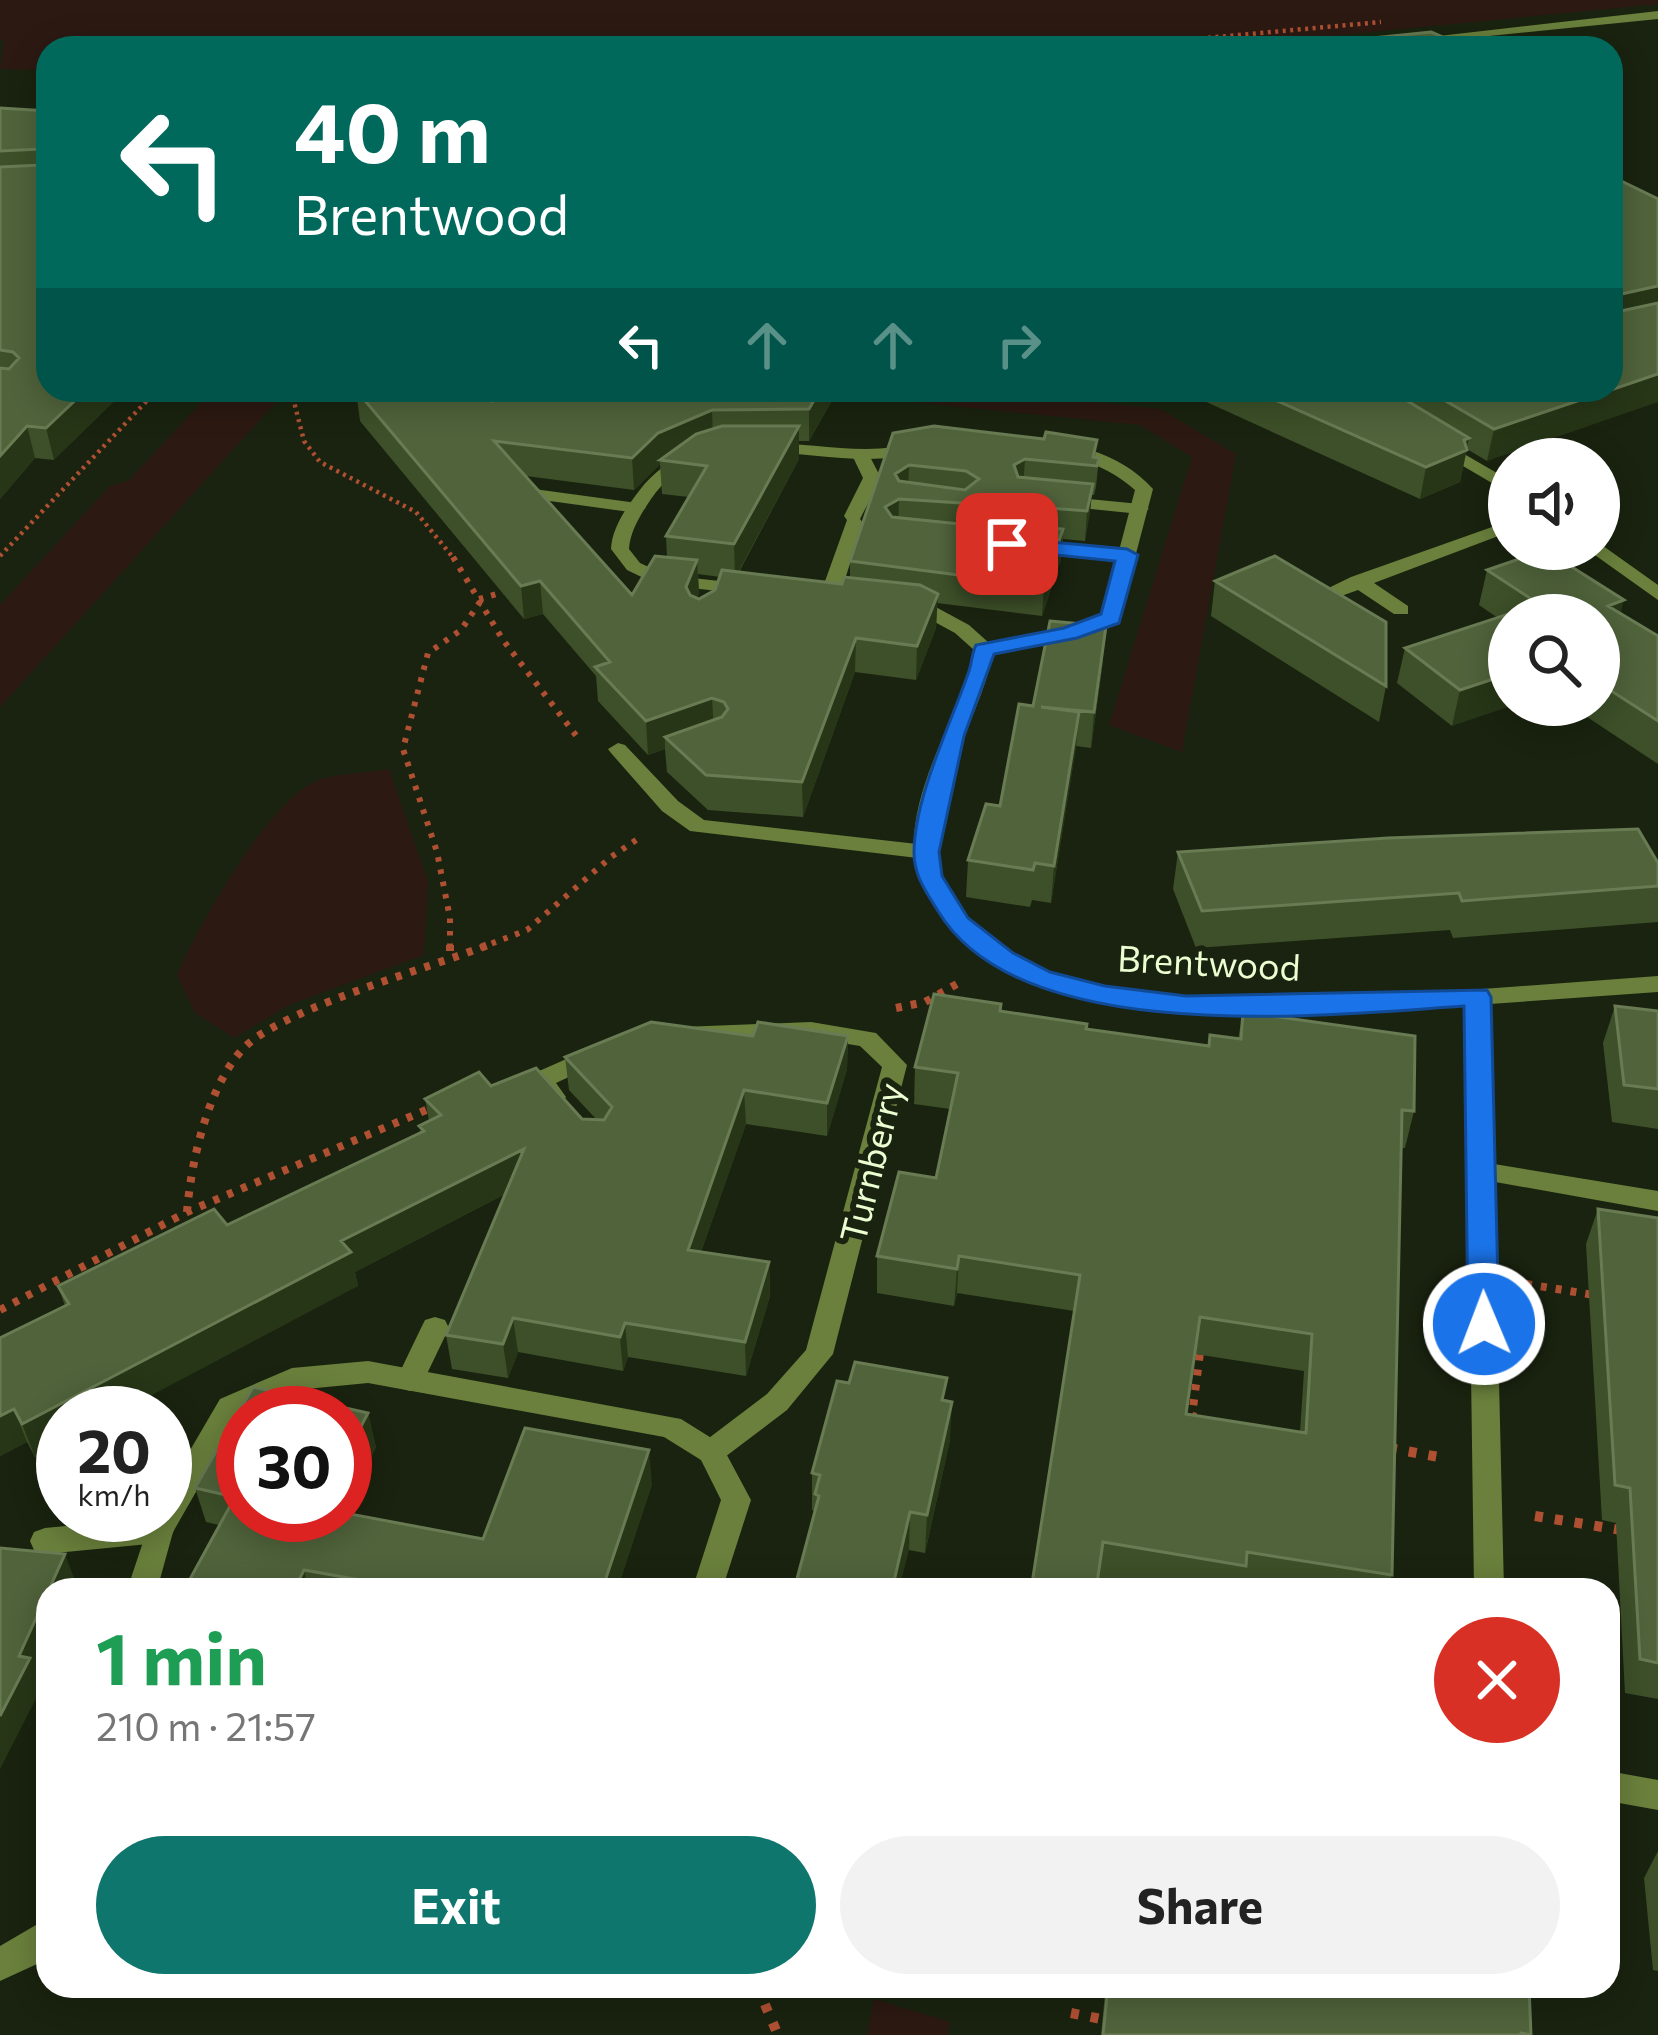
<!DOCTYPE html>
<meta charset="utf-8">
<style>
:root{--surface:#fff;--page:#f2f2f2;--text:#222;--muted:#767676;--accent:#0f766e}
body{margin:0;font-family:Commissioner,sans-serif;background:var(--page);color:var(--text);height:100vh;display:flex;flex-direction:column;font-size:45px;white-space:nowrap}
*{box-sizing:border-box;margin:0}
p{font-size:39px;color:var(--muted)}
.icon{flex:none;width:66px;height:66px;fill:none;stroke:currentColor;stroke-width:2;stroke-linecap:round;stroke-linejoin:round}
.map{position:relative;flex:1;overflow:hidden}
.panel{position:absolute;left:36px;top:1578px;width:1584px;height:420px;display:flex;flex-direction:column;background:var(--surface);border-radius:36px;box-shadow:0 6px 30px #0003}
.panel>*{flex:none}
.top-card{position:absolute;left:36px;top:36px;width:1587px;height:366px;border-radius:36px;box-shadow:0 6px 30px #0003;background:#00695c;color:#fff;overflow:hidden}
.controls{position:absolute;left:1488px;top:438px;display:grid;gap:24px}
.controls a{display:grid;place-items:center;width:132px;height:132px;border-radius:50%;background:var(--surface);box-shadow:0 6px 30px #0003;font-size:60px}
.speed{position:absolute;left:36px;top:1386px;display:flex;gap:24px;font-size:60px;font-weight:700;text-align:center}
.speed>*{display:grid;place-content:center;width:156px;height:156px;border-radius:50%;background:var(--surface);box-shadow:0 6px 30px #0003;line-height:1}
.speed small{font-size:30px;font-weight:400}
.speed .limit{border:18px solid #d22;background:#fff;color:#111}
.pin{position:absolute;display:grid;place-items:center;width:102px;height:102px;color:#fff;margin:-51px;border-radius:24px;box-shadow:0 6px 18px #0006}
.me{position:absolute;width:132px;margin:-66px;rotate:359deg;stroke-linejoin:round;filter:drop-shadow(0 0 9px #0008)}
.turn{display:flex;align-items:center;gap:42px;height:252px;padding:0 60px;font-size:54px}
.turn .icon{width:156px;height:156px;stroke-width:2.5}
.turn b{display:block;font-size:84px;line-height:102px}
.lanes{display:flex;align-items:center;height:114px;padding:0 60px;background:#0003;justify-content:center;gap:60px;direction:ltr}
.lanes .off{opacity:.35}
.round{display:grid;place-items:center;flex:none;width:126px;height:126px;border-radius:63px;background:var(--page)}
.summary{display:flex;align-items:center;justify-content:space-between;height:204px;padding:0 60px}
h1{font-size:72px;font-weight:700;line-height:90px;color:#1e9e55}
.button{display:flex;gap:24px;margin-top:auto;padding:24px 60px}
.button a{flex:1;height:138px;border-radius:72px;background:var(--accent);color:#fff;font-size:48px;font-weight:700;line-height:138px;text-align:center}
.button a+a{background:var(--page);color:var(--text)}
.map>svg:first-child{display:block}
.green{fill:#2c1912}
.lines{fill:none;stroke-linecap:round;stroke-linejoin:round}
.path-far3{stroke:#b05033;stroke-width:4.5;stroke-dasharray:3 4.5;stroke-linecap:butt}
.path-far2{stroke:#b05033;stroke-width:6;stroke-dasharray:4.5 8;stroke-linecap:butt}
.path-far1{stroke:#b05033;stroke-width:8;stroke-dasharray:6 9;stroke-linecap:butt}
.path{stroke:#b05033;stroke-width:10;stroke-dasharray:8 12;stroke-linecap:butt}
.service{fill:#6a803c;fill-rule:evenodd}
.minor{fill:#6a803c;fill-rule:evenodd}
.wall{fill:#3d5029;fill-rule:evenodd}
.shaded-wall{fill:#273617}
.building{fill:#50633b;stroke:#687b53;stroke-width:3;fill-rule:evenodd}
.route{fill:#1a73e8;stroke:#114b97;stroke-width:3}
.labels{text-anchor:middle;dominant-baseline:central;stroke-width:12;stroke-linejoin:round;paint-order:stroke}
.street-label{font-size:36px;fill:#ecfdd2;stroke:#1a230f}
</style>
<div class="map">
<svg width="1658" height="2035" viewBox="0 0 1658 2035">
<rect width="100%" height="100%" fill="#1a230f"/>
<path class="green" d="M0,0H1658V4L1207,48H48V70L0,69L4,41L0,40Z
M213,390H287L0,707V605L109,487L129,480Z
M794,390H975L1160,409L1236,454L1182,752L1109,725L1192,457L1140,425Z
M389,769L428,882L424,955L289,1005L234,1038L195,1013L177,975C198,926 267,803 316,781C336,773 367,773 389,769Z
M874,1999L950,2022L947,2035H867Z"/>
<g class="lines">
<path class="path-far3" d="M1096,48L1381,22
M291,390L304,441L320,462L416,512L455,560
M0,556L157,390"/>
<path class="path-far2" d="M453,557L503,640L578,738
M479,599L511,590
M450,948V918L437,852L403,749L428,653L461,630L480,602
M480,948L527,930L611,857L642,836"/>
<path class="path-far1" d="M450,945V958
M896,1008L925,1002L964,980
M187,1212C191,1160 211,1068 257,1037C313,1000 423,970 488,945
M1526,1284L1594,1295
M0,1310L187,1212L433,1107
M1196,1417L1192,1416L1201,1345"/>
<path class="path" d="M1389,1448L1439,1457
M1535,1516L1627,1531
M757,1986L778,2035
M1071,2013L1111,2021"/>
<path class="service" d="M861,450L867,451L881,478L860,519L863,523L839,598L829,604L819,598L847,520L844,516L863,478L852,455Z
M534,489L637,503L646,508L637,513L528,498V490Z
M1058,496L1140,504L1149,509L1140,514L1052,505V497Z
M1034,541L1127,549L1136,555L1127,561L1027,551L1025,547Z
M618,743L625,745L678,801L704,820L926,845L937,852L926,859L690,831L662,811L611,753L608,749Z
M811,1022L876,1033L907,1065L833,1354L787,1410L721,1460L711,1464L701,1460L696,1452L701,1444L767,1394L806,1350L882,1067L860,1046L811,1038L682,1043L670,1035L682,1027Z
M596,1046L608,1054L605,1060L556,1083L566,1097L563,1103H545L527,1081L530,1075Z
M1482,1162L1658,1191V1211L1473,1178L1469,1171L1473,1164Z
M435,1317L445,1320L449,1328L424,1380L420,1388L410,1391L400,1388L396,1380L421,1328L425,1320Z
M159,1517L170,1521L174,1530L170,1539L159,1543L45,1554L34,1550L30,1541L34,1532L45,1528Z"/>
<path class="minor" d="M1658,11V19L1410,44L1404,40Z
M977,433C1038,439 1109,440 1153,489L1118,622L1076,637L993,653C980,719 930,786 937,854C943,928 1030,973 1094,986C1156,999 1222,998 1285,998C1410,996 1534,985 1658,976V992L1490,1004L1504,1590H1474L1466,1006C1322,1016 1051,1046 949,925C931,904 915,879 914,851C911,783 960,716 974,650L955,633L920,614L656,584L627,570L611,549C612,528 626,508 639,491C695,418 787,448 866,449C903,449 940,438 977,433ZM977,443C1034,449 1090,450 1135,490L1102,615L1065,628L988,642L969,625L932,605L666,575L640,563L629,549C630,531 641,514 651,499C701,427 793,459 867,459C904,459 940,448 977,443Z
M1440,440L1509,480V493L1434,449L1431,445Z
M1509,521V532L1374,583L1408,606V614H1394L1358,590L1316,605L1306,599L1351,577Z
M1599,543L1658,585V600L1592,553L1590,549H1599Z
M368,1361L681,1419L721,1444L751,1500L722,1590H692L721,1500L701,1460L664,1437L368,1383L296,1390L240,1415L173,1532L157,1590H127L152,1515H165V1493L220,1399L292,1368Z
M1608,1771L1658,1780V1810L1608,1801Z
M48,1918V1959L0,1981V1946Z"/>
</g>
<path class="wall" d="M0,108L48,111L54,460L35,458L0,499Z
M356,390H634L629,398L838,390L809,441H799V459L739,572L842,584L850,577V561L893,433L1097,440L1095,457L1099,458L1096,487L1094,495H1092L1085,541L1063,539L1061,559L1042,616L937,603L936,628L916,680L855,672L803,817L708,810L667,772L665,749L648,755L598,701L596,676L543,614L524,619L360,421ZM660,464L662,494L689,497L666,536L667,557L632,595L526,476L634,490ZM698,574L720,577L715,590L699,599L697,598L699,593Z
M1180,390H1611L1487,461L1467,449L1460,482L1420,499Z
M1487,570L1620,613L1658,636V764L1569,705H1599V615L1452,726L1397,683L1405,648L1498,618L1479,605Z
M1215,581L1386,686L1379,722L1211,616Z
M1103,661L1091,748L1076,746L1051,903L1032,900L1030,907L966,897L968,860L1000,806L1033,706Z
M1178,852L1658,863V922L1453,938L1450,930L1196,948L1173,889Z
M1615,1006L1658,1011V1129L1612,1122L1603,1043Z
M1000,1011L1086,1029L1209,1046L1238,1039L1243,1012L1414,1111L1405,1148H1401L1392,1575L1387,1590H1252L1242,1588L1241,1590H1166L1098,1579L1074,1311L957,1293L954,1306L877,1293V1256L936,1178L950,1109L914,1104L915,1067ZM1195,1354L1304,1371L1300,1432L1186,1414Z
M753,1036H848L847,1069L827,1136L746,1124L701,1252L769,1262L770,1296L746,1376L628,1357L623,1371L518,1352L508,1378L452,1369L446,1335L505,1194L355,1272L358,1286L63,1413V1442L35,1457L27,1442L0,1456V1338L65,1306L58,1286L227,1225L421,1133L419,1126L429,1121L425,1099L491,1086L582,1119H596L569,1090L565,1057Z
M1598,1209L1658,1218V1699L1625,1693L1616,1523L1602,1520L1586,1244Z
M946,1401L950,1440L925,1553L909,1550L812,1510V1473Z
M368,1413L376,1448L243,1515L483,1539L652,1484L617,1590H183L219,1525L206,1522L195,1488Z
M1658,1851V1971L1653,1970L1644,1878Z
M1070,1986H1529L1531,2035H1101L1105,1993Z"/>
<path class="shaded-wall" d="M1658,286V314L1611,324L1617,295Z
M1658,374V402L1487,461L1494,429Z
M86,390H126L54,460L46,428Z
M490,390H514L515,399L494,421Z
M614,390H634L616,419Z
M820,390H838L809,441V409Z
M712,410L713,441L660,460V464L634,490L632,458L658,433Z
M27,426L35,458L0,499V456Z
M799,426V459L735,578L734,544Z
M1469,438L1460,482L1420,499L1426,467L1464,440Z
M1025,459L1023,489L1014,465Z
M909,465L908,495L899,500L898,529L885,507L895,474Z
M1093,484L1090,514L1085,541L1087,511Z
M1009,505L1007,535L995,514Z
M1063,529L1061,559L1042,616L1044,586Z
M697,560L699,593L688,620L686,587Z
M540,581L543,614L524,619L521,586Z
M938,594L936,628L916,680L917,646Z
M1624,600L1615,635L1608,606Z
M1106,626L1103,661L1091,748L1094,712Z
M856,638L855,672L803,817L802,782Z
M1509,674V705H1514L1452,726L1460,690Z
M712,698L714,733L665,737V749L648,755L646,721Z
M1079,712L1076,748L1051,903L1054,866Z
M848,1036L847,1069L827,1136V1103Z
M744,1090L746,1124L690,1283L688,1250Z
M524,1149L528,1182L355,1272L358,1286L118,1413H63V1442L35,1457L22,1424L341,1241Z
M959,1256L957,1293L954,1306L957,1269Z
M769,1262L770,1296L746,1376L745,1342Z
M513,1318L518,1352L508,1378L503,1344Z
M625,1323L628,1357L623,1371L620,1337Z
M952,1402L950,1440L925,1553L927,1515Z
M14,1409L27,1442L0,1456V1416Z
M368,1413L376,1448L345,1508V1457Z
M649,1450L652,1484L617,1590H602Z
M910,1512L909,1550L899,1590H892Z
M65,1554L76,1583L73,1590H49Z
M304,1570L309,1590H294Z
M48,1592V1648L37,1674L42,1687L0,1769V1716L19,1656Z"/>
<path class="building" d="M1431,32L1468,48H1274Z
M0,108L48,111V390H86L46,428L27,426L0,456V368L9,369L19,358L13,352L0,350V167L42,165L46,161L41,149L0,151Z
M1611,176L1658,199V286L1617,295L1616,312L1658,303V374L1611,390Z
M356,390H490L492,401L520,396L524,390H615L620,398H632L638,390H820L809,409L712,410L658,433L632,458L494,441L632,595L655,556L697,560L686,587L690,595L699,599L715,590L722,570L842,584L844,577L920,585L938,594L917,646L856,638L802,782L706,775L665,737L722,717L728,709L724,702L712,698L646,721L595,667L610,662L540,581L521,586Z
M1253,390H1389L1469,438L1464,440L1467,450L1426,467Z
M1427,390H1610L1494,429Z
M722,426H799L734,544L666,536L707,466L660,460L696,434Z
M934,426L1044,439L1046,432L1097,440L1093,457L1099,458L1097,466L1025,459L1014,465L1018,477L1093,484L1087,511L1009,505L995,514L1002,524L1063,529L1044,586L850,561L893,433ZM909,465L966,471L979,479L965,490L899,481L895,474ZM899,499L961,503L974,515L960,524L892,517L885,507Z
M1545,550L1624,600L1608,606L1658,636V721L1599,683V615H1509V674L1460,690L1405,648L1539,604L1487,570Z
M1275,556L1386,622V686L1215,581Z
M1050,621L1106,626L1094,712L1041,707L1079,712L1054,866L1035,863L1033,870L968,860L986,804L1000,806L1019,704L1033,706Z
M1638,829L1658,863V886L1462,901L1459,893L1202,911L1178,852L1388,838Z
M934,994L1001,1004L1000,1011L1087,1024L1086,1029L1209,1046L1210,1035L1241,1039L1243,1012L1415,1036L1414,1111L1402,1110L1392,1575L1247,1552L1246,1566L1103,1542L1096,1590H1031L1080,1275L959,1256L957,1269L877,1256L899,1172L936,1178L958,1073L915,1067ZM1200,1317L1312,1334L1306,1433L1186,1414Z
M1615,1006L1658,1011V1089L1624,1085Z
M651,1022L753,1036L758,1022L848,1036L827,1103L744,1090L688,1250L769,1262L745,1342L625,1323L620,1337L513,1318L503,1344L446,1335L524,1149L341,1241L351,1252L22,1424L14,1409L0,1416V1338L69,1304L58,1286L214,1209L227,1225L424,1131L419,1126L441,1115L425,1099L479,1072L491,1086L536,1068L582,1119L604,1120L612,1107L565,1057Z
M1598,1209L1658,1218V1663L1640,1659L1630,1488L1615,1485Z
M855,1362L947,1378L942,1400L952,1402L927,1515L910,1512L892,1590H794L819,1496L815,1494L820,1475L812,1473L837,1381L849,1383Z
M253,1387L368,1413L345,1457V1413H243V1515H345V1513L483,1539L525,1428L649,1450L602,1590H416L304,1570L294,1590H184L235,1497L195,1488Z
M0,1548L65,1554L19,1656L30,1658L0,1716Z
M1108,1986H1529L1531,2035L1521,2033V2035H1103Z"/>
<path class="route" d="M1007,538L1127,549L1138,555L1119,623L1077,638L994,654L964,736L939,852L942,876L968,918L1013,953L1050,972L1105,986L1186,996L1487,990L1491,997L1499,1324L1495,1332H1472L1468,1324L1464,1006C1327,1015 1021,1049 938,911C927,893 914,876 914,853C914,797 951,724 969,671C972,662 972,653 976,645L1064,628L1101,614L1115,561L999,549L996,544Z"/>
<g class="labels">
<g class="street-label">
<text transform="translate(1209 961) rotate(3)">Brentwood</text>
<text transform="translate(870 1162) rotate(-76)">Turnberry</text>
</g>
</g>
</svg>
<div class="controls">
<a><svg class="icon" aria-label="sound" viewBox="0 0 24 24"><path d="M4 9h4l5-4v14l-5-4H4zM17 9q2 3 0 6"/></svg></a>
<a><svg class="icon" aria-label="search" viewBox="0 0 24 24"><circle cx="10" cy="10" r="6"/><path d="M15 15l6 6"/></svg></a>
</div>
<div class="speed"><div>20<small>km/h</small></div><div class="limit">30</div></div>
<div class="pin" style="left:1007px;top:544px;background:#d93025"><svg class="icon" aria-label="arrive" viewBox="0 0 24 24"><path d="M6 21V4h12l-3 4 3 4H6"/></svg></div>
<svg class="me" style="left:1484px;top:1324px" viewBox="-20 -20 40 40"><circle r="17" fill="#1a73e8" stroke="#fff" stroke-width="3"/><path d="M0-11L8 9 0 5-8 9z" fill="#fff"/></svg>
<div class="top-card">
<div class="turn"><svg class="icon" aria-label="left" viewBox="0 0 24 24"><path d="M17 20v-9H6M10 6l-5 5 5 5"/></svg><div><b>40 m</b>Brentwood</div></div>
<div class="lanes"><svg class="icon" aria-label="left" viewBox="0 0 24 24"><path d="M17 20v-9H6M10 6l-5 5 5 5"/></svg><svg class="icon off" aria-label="ahead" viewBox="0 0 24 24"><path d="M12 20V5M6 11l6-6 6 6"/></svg><svg class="icon off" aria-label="ahead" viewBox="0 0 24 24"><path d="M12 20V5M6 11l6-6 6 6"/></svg><svg class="icon off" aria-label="right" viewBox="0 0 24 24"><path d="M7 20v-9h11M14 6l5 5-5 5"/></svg></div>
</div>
<section class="panel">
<div class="summary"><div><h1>1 min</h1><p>210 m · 21:57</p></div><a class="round" style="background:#d93025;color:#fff"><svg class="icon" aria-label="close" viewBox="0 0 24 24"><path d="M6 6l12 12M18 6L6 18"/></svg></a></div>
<div class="button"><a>Exit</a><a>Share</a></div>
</section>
</div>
